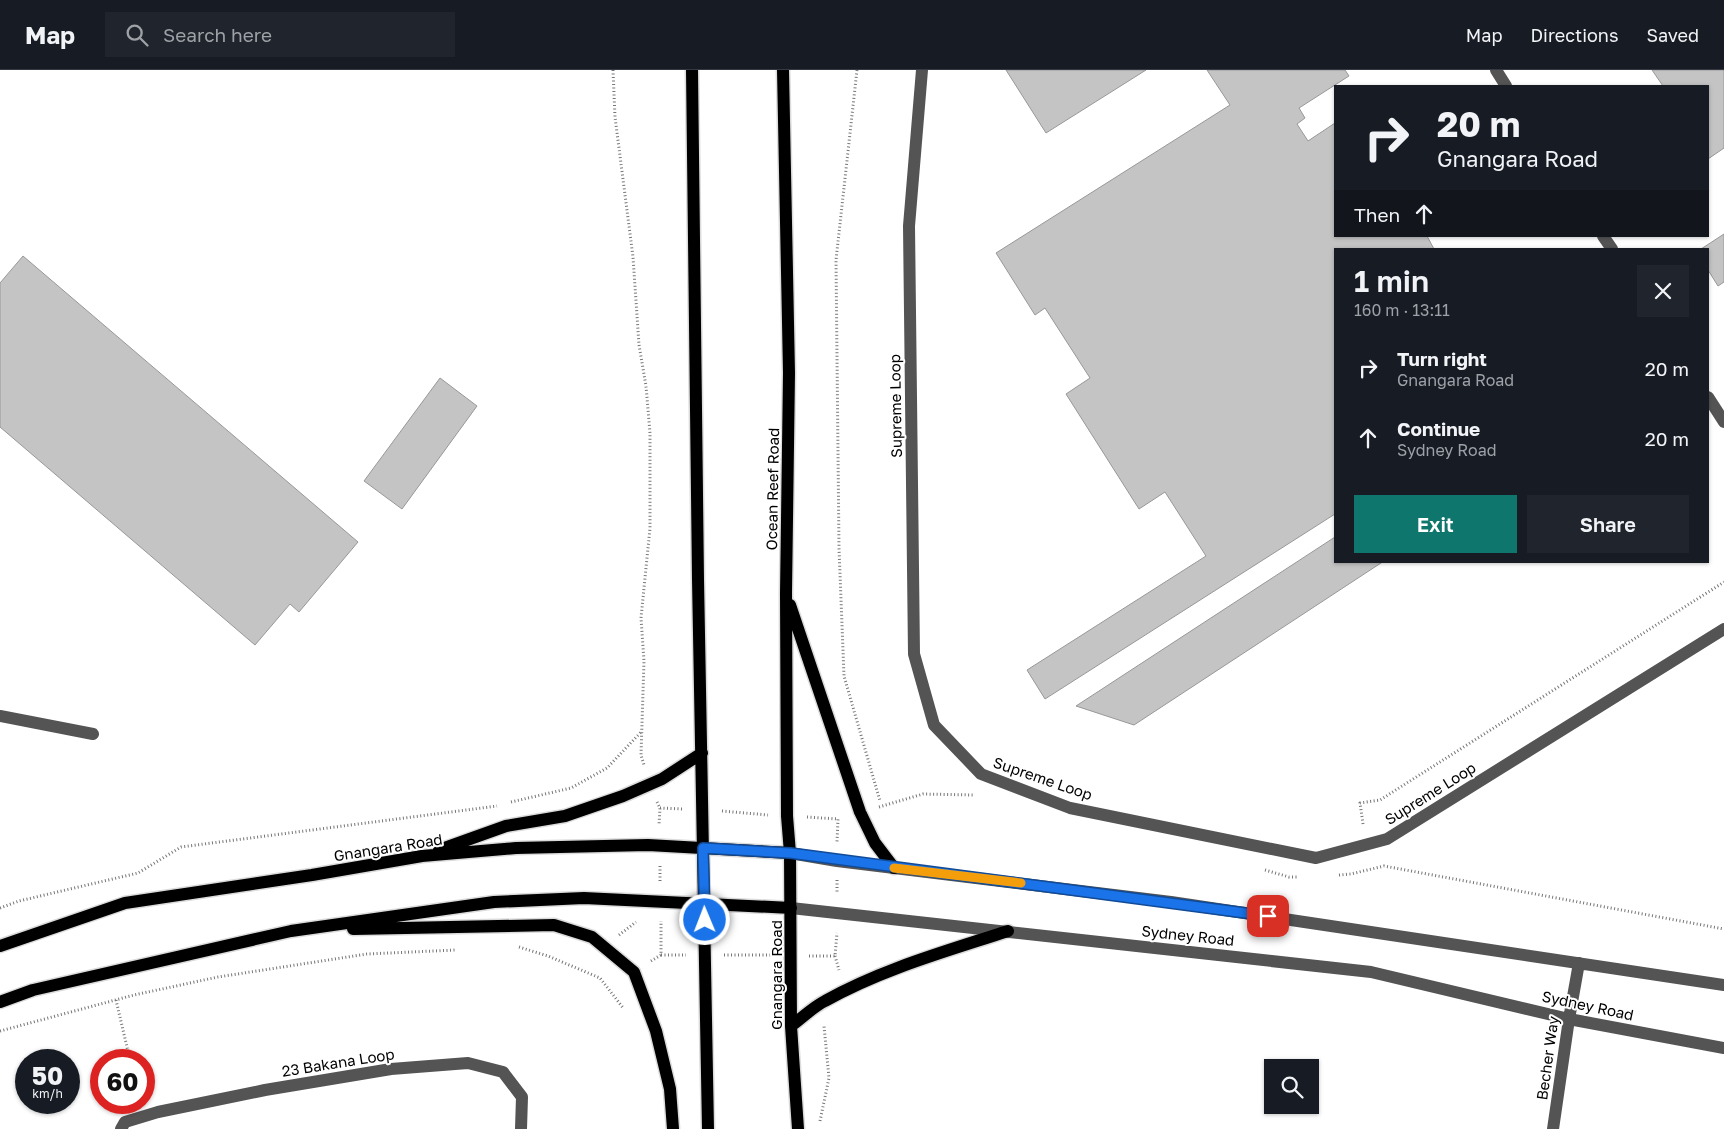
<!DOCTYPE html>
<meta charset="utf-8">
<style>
:root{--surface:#171b24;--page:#20242c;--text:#f1f3f6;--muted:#9ea1a6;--line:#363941;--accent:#0f766e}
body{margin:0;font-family:"Golos Text",sans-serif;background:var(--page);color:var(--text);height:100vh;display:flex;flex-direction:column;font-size:19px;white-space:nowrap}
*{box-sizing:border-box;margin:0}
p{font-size:16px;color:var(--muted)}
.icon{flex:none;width:28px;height:28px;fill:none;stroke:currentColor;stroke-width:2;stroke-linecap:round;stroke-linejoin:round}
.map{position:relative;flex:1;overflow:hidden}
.panel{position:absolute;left:1334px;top:178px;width:375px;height:315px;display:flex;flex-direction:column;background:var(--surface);border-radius:0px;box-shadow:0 1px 4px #0004}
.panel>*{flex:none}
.guide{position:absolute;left:1334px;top:15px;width:375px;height:152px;border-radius:0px;box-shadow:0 1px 4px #0004;background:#171b24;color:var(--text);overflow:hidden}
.fabs{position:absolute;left:1264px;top:989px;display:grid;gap:10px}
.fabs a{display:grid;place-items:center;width:55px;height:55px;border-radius:0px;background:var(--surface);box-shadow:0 1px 4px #0004;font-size:25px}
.speed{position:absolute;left:15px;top:979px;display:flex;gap:10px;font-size:25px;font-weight:700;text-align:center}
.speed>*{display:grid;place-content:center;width:65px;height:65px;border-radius:50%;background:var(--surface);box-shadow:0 1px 4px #0004;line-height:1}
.speed small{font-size:12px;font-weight:400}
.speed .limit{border:8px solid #d22;background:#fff;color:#111}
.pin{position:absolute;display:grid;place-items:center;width:42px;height:42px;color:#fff;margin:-21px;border-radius:10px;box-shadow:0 2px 8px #0006}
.me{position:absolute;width:55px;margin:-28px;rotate:359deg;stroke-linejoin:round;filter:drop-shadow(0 0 4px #0008)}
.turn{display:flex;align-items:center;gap:18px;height:105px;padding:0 20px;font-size:22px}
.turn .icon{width:65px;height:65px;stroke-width:2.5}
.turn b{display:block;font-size:35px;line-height:42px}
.then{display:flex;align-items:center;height:48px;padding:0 20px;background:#0003;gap:10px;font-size:19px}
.round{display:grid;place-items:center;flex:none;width:52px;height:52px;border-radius:0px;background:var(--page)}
.overview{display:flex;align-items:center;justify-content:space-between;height:85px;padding:0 20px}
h1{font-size:30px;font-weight:600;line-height:38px}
.button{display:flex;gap:10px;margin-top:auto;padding:10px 20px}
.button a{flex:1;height:58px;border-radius:0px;background:var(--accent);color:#fff;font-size:20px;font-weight:600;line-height:58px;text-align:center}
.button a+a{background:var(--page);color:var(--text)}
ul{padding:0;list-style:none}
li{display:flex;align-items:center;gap:15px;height:70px;padding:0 20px}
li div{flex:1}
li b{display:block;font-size:19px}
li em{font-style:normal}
header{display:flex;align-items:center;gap:30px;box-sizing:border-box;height:70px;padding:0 25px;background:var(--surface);border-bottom:1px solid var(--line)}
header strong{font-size:24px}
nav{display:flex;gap:28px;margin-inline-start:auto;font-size:18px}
.search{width:350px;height:45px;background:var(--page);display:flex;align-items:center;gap:12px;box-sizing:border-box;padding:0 18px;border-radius:0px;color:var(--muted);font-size:19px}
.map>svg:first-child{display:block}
.building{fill:#c4c4c4;stroke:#989898}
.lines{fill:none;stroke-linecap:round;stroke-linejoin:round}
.major-casing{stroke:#dbdbdb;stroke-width:15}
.path{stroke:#767676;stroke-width:3;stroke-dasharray:1 2.5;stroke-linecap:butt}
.minor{stroke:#545454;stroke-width:12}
.major{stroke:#000;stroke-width:12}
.route-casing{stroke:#114b97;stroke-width:12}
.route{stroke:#1a73e8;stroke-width:9}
.slow{stroke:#f59e0b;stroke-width:9}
.labels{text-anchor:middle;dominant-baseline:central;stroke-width:4;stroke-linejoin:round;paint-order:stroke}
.street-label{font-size:15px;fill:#000;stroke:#fff}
</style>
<header>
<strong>Map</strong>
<div class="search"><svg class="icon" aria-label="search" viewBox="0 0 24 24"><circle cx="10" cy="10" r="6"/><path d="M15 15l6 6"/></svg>Search here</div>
<nav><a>Map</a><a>Directions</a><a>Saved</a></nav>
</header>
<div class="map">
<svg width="1724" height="1059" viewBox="0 0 1724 1059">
<rect width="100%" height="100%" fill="#fff"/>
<path class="building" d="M1006,0H1146L1046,63Z
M1207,0H1345L1349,6L1299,38L1305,48L1297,54L1308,71L1335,53V166H1427L1434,179H1335V444L1045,629L1027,600L1206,486L1165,422L1139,439L1066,324L1090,308L1045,238L1035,245L996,183L1230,35Z
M1652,0H1724V78L1708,89V16H1663Z
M1724,164V212L1718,216L1708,200V179H1701Z
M23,186L358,472L299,542L290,534L255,575L0,357V213Z
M440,308L477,336L402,439L364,411Z
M1335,467V491H1384L1134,655L1076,636Z"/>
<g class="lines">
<defs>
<path id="major" d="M692,0L698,509L708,1059
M783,0L789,303L786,523L787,746L790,783L791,956L798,1059
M790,535L860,742L875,773L894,798
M439,780L506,756L565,746L623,726L662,709L702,683
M353,859L554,855L592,867L634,902L656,961L670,1019L673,1059
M0,876L125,833L312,805L422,786L516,778L648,775L790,783
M0,932L33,920L291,861L494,832L584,828L791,838
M791,956C802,948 813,937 825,931C882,899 947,881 1008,861"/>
</defs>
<use href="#major" class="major-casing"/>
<path class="path" d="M613,0L615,47L633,187L639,275L646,316L650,363V458L641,548L644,591L641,685L644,695
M857,0L836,190L839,478L844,606L880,731
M511,732L571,718L607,698L642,661
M657,732L660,738L659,755
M879,737L923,724L973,725
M660,738L683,739
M722,741L768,745
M807,747L838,749L837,772
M1363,754L1360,733L1380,730L1724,512
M660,796V812
M1265,800L1289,807H1297
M1339,805L1351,804L1384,796L1724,859
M837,810V824
M0,838L19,831L138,803L181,777L497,736
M619,865L636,852
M519,877L548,886L600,908L624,939
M661,885H686
M724,885H771
M809,886H835L837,863
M835,886L839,900
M651,891L661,885V851
M116,930L130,990
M0,961L134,925L218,907L367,884L456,880
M820,1051L829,1008L824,956"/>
<path class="minor" d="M922,0L909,156L914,584L934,655L981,704L1070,738L1316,788L1387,769L1724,559
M1496,0L1506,16
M1603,166L1612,179
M1708,327L1724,352
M0,646L93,664
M790,783L837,791L1171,832L1724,915
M791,838L1371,902L1569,949L1724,978
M121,1059L125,1052L158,1042L265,1020L391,999L468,993L503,1002L522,1027L521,1059
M1553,1059L1569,949L1579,893"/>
<use href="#major" class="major"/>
</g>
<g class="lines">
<defs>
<path id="route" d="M705,850L703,778L790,783L1268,846"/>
</defs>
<use href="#route" class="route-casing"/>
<use href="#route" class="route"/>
<path class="slow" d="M894,798L1021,813"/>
</g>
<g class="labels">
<g class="street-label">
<text transform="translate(895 336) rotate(-91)">Supreme Loop</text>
<text transform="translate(772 419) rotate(-89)">Ocean Reef Road</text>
<text transform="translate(1043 708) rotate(19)">Supreme Loop</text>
<text transform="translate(1430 723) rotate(-32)">Supreme Loop</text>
<text transform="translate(388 777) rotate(-9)">Gnangara Road</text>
<text transform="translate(1188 865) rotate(6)">Sydney Road</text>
<text transform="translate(776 905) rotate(-90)">Gnangara Road</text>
<text transform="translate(1588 935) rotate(12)">Sydney Road</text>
<text transform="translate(1547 988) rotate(-82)">Becher Way</text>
<text transform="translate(338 992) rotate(-9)">23 Bakana Loop</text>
</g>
</g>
</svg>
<div class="fabs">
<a><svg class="icon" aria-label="search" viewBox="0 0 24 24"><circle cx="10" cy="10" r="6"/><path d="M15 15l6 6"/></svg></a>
</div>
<div class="speed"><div>50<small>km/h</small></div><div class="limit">60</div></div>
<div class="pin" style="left:1268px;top:846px;background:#d93025"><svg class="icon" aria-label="arrive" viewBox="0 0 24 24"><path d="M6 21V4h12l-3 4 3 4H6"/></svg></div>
<svg class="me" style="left:705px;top:850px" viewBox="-20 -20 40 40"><circle r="17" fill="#1a73e8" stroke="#fff" stroke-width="3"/><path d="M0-11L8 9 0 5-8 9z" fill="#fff"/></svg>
<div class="guide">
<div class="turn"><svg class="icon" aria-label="right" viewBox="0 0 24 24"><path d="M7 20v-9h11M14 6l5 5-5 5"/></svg><div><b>20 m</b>Gnangara Road</div></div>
<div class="then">Then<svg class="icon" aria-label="ahead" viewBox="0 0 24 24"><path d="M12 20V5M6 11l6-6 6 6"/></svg></div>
</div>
<section class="panel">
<div class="overview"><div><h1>1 min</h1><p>160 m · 13:11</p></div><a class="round"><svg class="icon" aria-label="close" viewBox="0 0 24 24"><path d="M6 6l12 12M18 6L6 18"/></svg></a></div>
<ul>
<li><svg class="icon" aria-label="right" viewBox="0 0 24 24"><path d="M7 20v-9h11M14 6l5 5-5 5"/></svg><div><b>Turn right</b><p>Gnangara Road</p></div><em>20 m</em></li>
<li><svg class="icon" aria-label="ahead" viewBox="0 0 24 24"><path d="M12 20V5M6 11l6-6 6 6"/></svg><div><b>Continue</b><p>Sydney Road</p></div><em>20 m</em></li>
</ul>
<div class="button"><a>Exit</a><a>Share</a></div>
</section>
</div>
